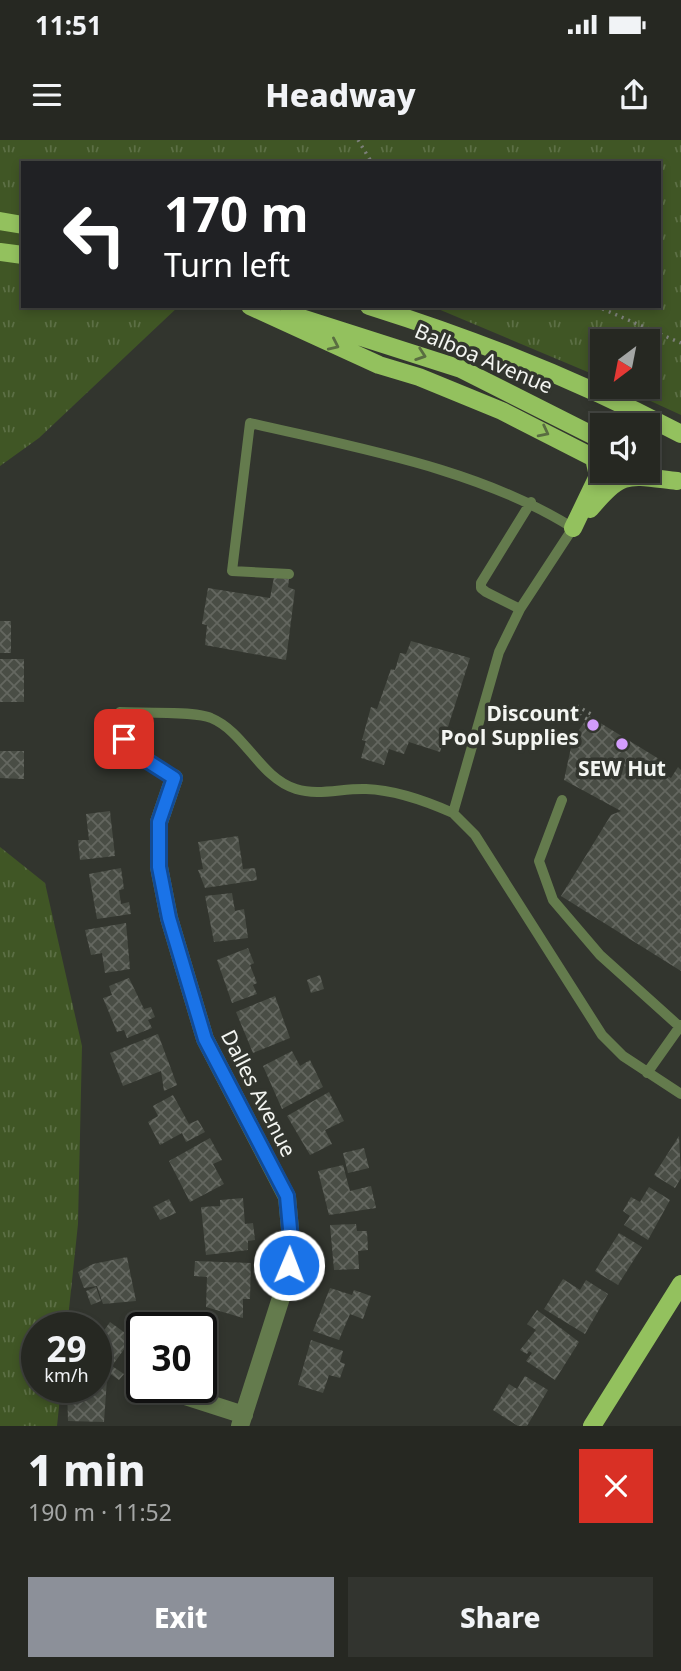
<!DOCTYPE html>
<meta charset="utf-8">
<style>
:root{--surface:#262822;--page:#32342f;--text:#f1f3f6;--muted:#a4a6a5;--line:#424440;--accent:#8c9099}
body{margin:0;font-family:"Noto Sans",sans-serif;background:var(--page);color:var(--text);height:100vh;display:flex;flex-direction:column;font-size:26px;white-space:nowrap}
*{box-sizing:border-box;margin:0}
p{font-size:23px;color:var(--muted)}
.icon{flex:none;width:38px;height:38px;fill:none;stroke:currentColor;stroke-width:2;stroke-linecap:round;stroke-linejoin:round}
.map{position:relative;height:1286px;overflow:hidden}
.drawer{display:flex;flex-direction:column;background:var(--surface);flex:1}
.drawer>*{flex:none}
.top-card{position:absolute;left:21px;top:21px;width:640px;height:147px;border-radius:0px;box-shadow:0 4px 10px #0003,0 0 0 2px var(--line);background:#202124;color:#fff;overflow:hidden}
.needle{width:46px;rotate:212deg}
.tools{position:absolute;left:590px;top:189px;display:grid;gap:14px}
.tools a{display:grid;place-items:center;width:70px;height:70px;border-radius:0px;background:var(--surface);box-shadow:0 4px 10px #0003,0 0 0 2px var(--line);font-size:35px}
.speed{position:absolute;left:21px;top:1172px;display:flex;gap:14px;font-size:35px;font-weight:700;text-align:center}
.speed>*{display:grid;place-content:center;width:91px;height:91px;border-radius:50%;background:var(--surface);box-shadow:0 4px 10px #0003,0 0 0 2px var(--line);line-height:1}
.speed small{font-size:18px;font-weight:400}
.speed .limit{border:4px solid #111;border-radius:10px;background:#fff;color:#111}
.pin{position:absolute;display:grid;place-items:center;width:60px;height:60px;color:#fff;margin:-30px;border-radius:14px;box-shadow:0 4px 10px #0006}
.me{position:absolute;width:77px;margin:-38px;rotate:1deg;stroke-linejoin:round;filter:drop-shadow(0 0 5px #0008)}
.turn{display:flex;align-items:center;gap:24px;height:147px;padding:0 28px;font-size:32px}
.turn .icon{width:91px;height:91px;stroke-width:2.5}
.turn b{display:block;font-size:49px;line-height:60px}
.round{display:grid;place-items:center;flex:none;width:74px;height:74px;border-radius:0px;background:var(--page)}
.overview{display:flex;align-items:center;justify-content:space-between;height:119px;padding:0 28px}
h1{font-size:42px;font-weight:800;line-height:52px}
.action{display:flex;gap:14px;margin-top:auto;padding:14px 28px}
.action a{flex:1;height:80px;border-radius:0px;background:var(--accent);color:#fff;font-size:28px;font-weight:800;line-height:80px;text-align:center}
.action a+a{background:var(--page);color:var(--text)}
.status{display:flex;justify-content:space-between;align-items:center;height:49px;padding:0 35px;background:var(--surface);direction:ltr}
.status svg{height:19px;fill:currentColor}
header{display:flex;justify-content:space-between;align-items:center;height:91px;padding:0 28px;background:var(--surface);font-size:32px;font-weight:800}
.map>svg:first-child{display:block}
.park{fill:url(#park-tufts)}
.building{fill:url(#building-cross-hatch)}
.lines{fill:none;stroke-linecap:round;stroke-linejoin:round}
.path{stroke:#7c7f79;stroke-width:3.5;stroke-dasharray:2 5;stroke-linecap:butt}
.lane{stroke:#647b4d;stroke-width:10}
.street{stroke:#647b4d;stroke-width:18}
.primary{stroke:#93c15e;stroke-width:18}
.oneway{stroke:#596d41}
.route-casing{stroke:#114b97;stroke-width:18}
.route{stroke:#1a73e8;stroke-width:12}
.poi-dot{fill:#d39cfc;stroke:#32352e;stroke-width:2.5}
.labels{text-anchor:middle;dominant-baseline:central;stroke-width:7;stroke-linejoin:round;paint-order:stroke}
.street-label{font-size:21px;fill:#f3f5f1;stroke:#32352e}
.poi-label{font-size:21px;font-weight:bold;fill:#f3f5f1;stroke:#32352e;text-anchor:end}
</style>
<div class="status"><b>11:51</b><svg viewBox="0 0 49 12"><path d="M0 12V9h3v3zM5 12V6h3v6zM10 12V3h3v9zM15 12V0h3v12zM26 1h20v11H26zM47 4h2v5h-2z"/></svg></div>
<header><svg class="icon" aria-label="menu" viewBox="0 0 24 24"><path d="M4 6h16M4 12h16M4 18h16"/></svg>Headway<svg class="icon" aria-label="share" viewBox="0 0 24 24"><path d="M12 15V3M7 8l5-5 5 5M5 13v7h14v-7"/></svg></header>
<div class="map">
<svg width="681" height="1286" viewBox="0 0 681 1286">
<defs>
<pattern id="park-tufts" width="24" height="20" patternUnits="userSpaceOnUse" patternTransform="scale(1.75)"><rect width="24" height="20" fill="#405625"/><path d="M3 7l-1-3M5 7V3M7 7l1-3M15 17l-1-3M17 17v-4M19 17l1-3" fill="none" stroke="#5c6f45"/></pattern>
<pattern id="building-cross-hatch" width="8" height="8" patternUnits="userSpaceOnUse" patternTransform="scale(1.75)"><rect width="8" height="8" fill="#494d45"/><path d="M0 0l8 8M0 8l8-8" fill="none" stroke="#646760"/></pattern>
</defs>
<rect width="100%" height="100%" fill="#32352e"/>
<path class="park" d="M0,0H681V275L620,247H648V201H602V238L431,166H660V23H23V166H179L39,298L0,326Z
M0,707L45,743L82,906L78,1084L67,1188H37V1248H61L57,1286H0Z"/>
<path class="building" d="M274,437L289,439L288,447L295,450L286,520L205,505L207,485L202,484L208,448L270,458Z
M0,481H11V513H0Z
M411,501L470,518L440,612L409,602L404,614L389,609L384,625L361,618L366,601L362,600L371,567L377,569L391,529L395,530L400,513L406,514Z
M0,519H24V562H0Z
M589,576L659,619L654,628L671,638L678,627L681,630V831L561,756L611,675L621,671L564,640L573,598Z
M0,611H24V639L0,638Z
M110,671L115,716L80,720L78,700H89L86,674Z
M238,696L243,729L255,728L257,740L205,748L198,730L203,729L198,702Z
M121,728L124,749L119,750L121,764L129,762L131,774L97,779L89,734Z
M232,753L235,771L244,769L248,798L214,802L205,756Z
M126,783L130,829L105,833L102,813L91,815L85,790Z
M248,808L254,823L250,825L257,843L253,845L257,854L232,863L217,820Z
M320,835L324,849L311,853L307,840Z
M129,838L144,869L151,867L155,877L148,880L152,888L127,898L124,890L117,892L103,858L112,855L109,846Z
M275,856L290,898L253,913L236,872Z
M158,894L177,945L164,951L161,931L123,946L110,913Z
M292,911L300,926L310,920L323,947L282,969L263,926Z
M329,952L344,981L325,990L332,1004L310,1015L287,976Z
M173,955L189,984L198,980L205,992L186,1002L182,993L160,1005L148,982L158,976L153,966Z
M679,996L681,1038L675,1048L654,1035Z
M210,998L222,1020L213,1024L224,1044L190,1062L169,1021Z
M364,1008L369,1028L348,1033L343,1013Z
M343,1025L350,1051L371,1046L376,1068L329,1075L318,1031Z
M649,1047L670,1060L648,1100L624,1085L630,1076L623,1071L631,1057L640,1062Z
M243,1058L245,1084L253,1083L255,1100L248,1101V1110L206,1115L201,1067L220,1066V1060Z
M169,1059L176,1073L160,1080L153,1067Z
M356,1084L357,1091H367L368,1110L358,1111L359,1129L334,1130L330,1085Z
M619,1093L642,1107L618,1145L595,1131Z
M127,1117L136,1161L103,1164L97,1146L84,1148L78,1132L93,1124Z
M195,1121L251,1123L250,1159H243V1178L206,1167L207,1137L194,1136Z
M563,1139L580,1150L586,1140L608,1154L585,1194L544,1169Z
M96,1147L101,1161L91,1165L86,1151Z
M330,1148L352,1155L354,1150L371,1156L363,1179L350,1174L339,1200L313,1191Z
M537,1170L579,1202L555,1240L526,1221L532,1213L529,1211L527,1214L520,1210L536,1190L527,1184Z
M110,1182L132,1198L112,1226L124,1234L119,1240L96,1224V1193L100,1196Z
M311,1200L343,1211L340,1222L345,1224L340,1238L329,1235L323,1253L298,1245Z
M525,1236L548,1250L527,1286H518L493,1270L509,1244L517,1249Z
M96,1238L107,1239L104,1282L68,1281L67,1248H96Z"/>
<g class="lines">
<path class="path" d="M358,0L372,23
M596,166L681,203
M587,579L574,572L577,566L591,574"/>
<path class="lane" d="M289,434L232,431L250,283C357,308 480,329 573,388L520,469L499,512L453,673L475,695L602,895L623,916L681,954
M520,469L486,452L481,448V443L531,362
M174,638C138,616 127,616 120,572C140,573 196,571 211,578C245,592 260,638 296,649C318,656 343,648 366,649C396,650 426,661 453,673
M562,660L539,721L553,760L600,815L680,887
M647,933L681,885"/>
<path class="street" d="M174,638L159,682V727L169,778L205,899L287,1057L292,1111L287,1139L240,1286
M160,1248L244,1275"/>
<path class="primary" d="M0,81L23,85
M0,112L23,115
M250,166L379,225L419,237L502,271L594,318L598,336L573,388
M369,166C477,200 581,241 681,294
M289,174L461,229L602,300
M590,369C623,330 627,335 677,341
M592,1286L681,1144"/>
</g>
<defs><path id="oneway-chevron" d="M-2-3.5L2.5 0L-2 3.5" fill="none" stroke-width="1.6" stroke-linecap="round" stroke-linejoin="round" transform="scale(1.75)"/></defs>
<g class="oneway">
<use href="#oneway-chevron" transform="translate(334 205) rotate(25)"/>
<use href="#oneway-chevron" transform="translate(421 215) rotate(19)"/>
<use href="#oneway-chevron" transform="translate(544 292) rotate(27)"/>
</g>
<g class="lines">
<defs>
<path id="route" d="M124,599L138,615L174,638L159,682V727L169,778L205,899L287,1056L292,1111L289,1125"/>
</defs>
<use href="#route" class="route-casing"/>
<use href="#route" class="route"/>
</g>
<g class="poi-dot">
<circle cx="593" cy="585" r="7"/>
<circle cx="622" cy="604" r="7"/>
</g>
<g class="labels">
<g class="street-label">
<text transform="translate(484 218) rotate(23)">Balboa Avenue</text>
<text transform="translate(259 953) rotate(63)">Dalles Avenue</text>
</g>
<g class="poi-label">
<text x="579" y="573">Discount<tspan x="579" dy="24">Pool Supplies</tspan></text>
<text x="622" y="628" text-anchor="middle">SEW Hut</text>
</g>
</g>
</svg>
<div class="tools">
<a><svg class="needle" viewBox="-14 -14 28 28"><path d="M0-13l5 13h-10z" fill="#e53935"/><path d="M0 13l5-13h-10z" fill="#a4a6a5"/></svg></a>
<a><svg class="icon" aria-label="sound" viewBox="0 0 24 24"><path d="M4 9h4l5-4v14l-5-4H4zM17 9q2 3 0 6"/></svg></a>
</div>
<div class="speed"><div>29<small>km/h</small></div><div class="limit">30</div></div>
<div class="pin" style="left:124px;top:599px;background:#d93025"><svg class="icon" aria-label="arrive" viewBox="0 0 24 24"><path d="M6 21V4h12l-3 4 3 4H6"/></svg></div>
<svg class="me" style="left:289px;top:1125px" viewBox="-20 -20 40 40"><circle r="17" fill="#1a73e8" stroke="#fff" stroke-width="3"/><path d="M0-11L8 9 0 5-8 9z" fill="#fff"/></svg>
<div class="top-card">
<div class="turn"><svg class="icon" aria-label="left" viewBox="0 0 24 24"><path d="M17 20v-9H6M10 6l-5 5 5 5"/></svg><div><b>170 m</b>Turn left</div></div>
</div>
</div>
<section class="drawer">
<div class="overview"><div><h1>1 min</h1><p>190 m · 11:52</p></div><a class="round" style="background:#d93025;color:#fff"><svg class="icon" aria-label="close" viewBox="0 0 24 24"><path d="M6 6l12 12M18 6L6 18"/></svg></a></div>
<div class="action"><a>Exit</a><a>Share</a></div>
</section>
